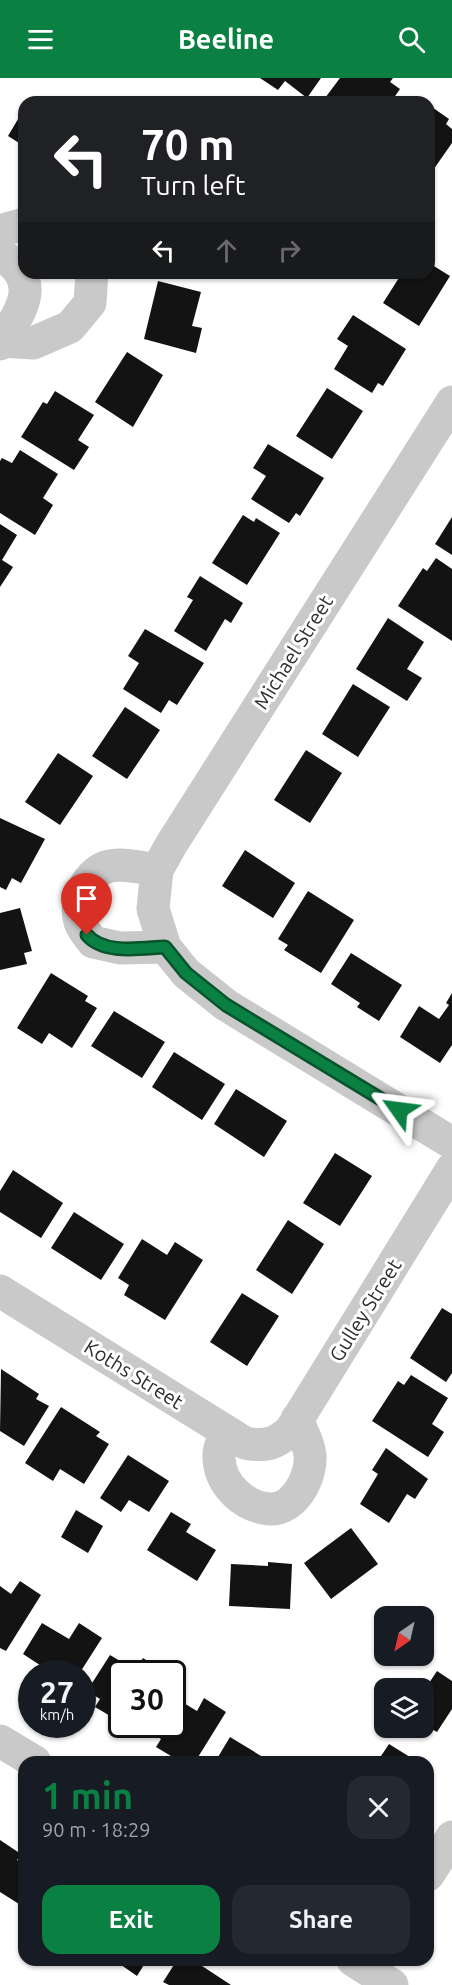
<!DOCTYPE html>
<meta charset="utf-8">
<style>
:root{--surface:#171b24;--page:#242831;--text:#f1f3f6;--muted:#9ea1a6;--accent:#0b8043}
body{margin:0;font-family:Ubuntu,sans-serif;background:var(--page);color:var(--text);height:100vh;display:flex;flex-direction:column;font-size:22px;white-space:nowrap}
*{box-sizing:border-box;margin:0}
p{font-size:20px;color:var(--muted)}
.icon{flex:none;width:33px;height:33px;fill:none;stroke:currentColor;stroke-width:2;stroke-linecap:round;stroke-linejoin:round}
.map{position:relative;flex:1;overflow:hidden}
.sheet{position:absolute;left:18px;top:1678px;width:416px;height:210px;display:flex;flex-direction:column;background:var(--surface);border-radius:18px;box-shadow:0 2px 4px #0004}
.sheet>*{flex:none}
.guide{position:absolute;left:18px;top:18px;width:417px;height:183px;border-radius:18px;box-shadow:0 2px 4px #0004;background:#202124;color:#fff;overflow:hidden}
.needle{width:39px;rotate:214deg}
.fabs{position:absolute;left:374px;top:1528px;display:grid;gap:12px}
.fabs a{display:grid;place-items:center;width:60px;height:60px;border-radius:12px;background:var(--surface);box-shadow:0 2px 4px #0004;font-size:30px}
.speed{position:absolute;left:18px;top:1582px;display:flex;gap:12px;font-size:30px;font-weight:700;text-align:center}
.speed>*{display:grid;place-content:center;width:78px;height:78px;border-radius:50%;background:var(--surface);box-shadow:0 2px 4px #0004;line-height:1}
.speed small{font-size:15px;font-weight:400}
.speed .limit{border:3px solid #111;border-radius:9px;background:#fff;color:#111}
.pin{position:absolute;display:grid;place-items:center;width:51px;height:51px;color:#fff;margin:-62px -26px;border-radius:50% 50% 50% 0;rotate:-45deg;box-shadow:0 0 6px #0007}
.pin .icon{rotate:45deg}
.me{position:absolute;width:66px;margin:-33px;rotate:301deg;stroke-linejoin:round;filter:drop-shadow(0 0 4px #0008)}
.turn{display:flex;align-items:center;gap:21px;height:126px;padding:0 24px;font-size:27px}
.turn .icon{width:78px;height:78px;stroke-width:2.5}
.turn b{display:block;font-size:42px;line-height:51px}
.lanes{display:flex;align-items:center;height:57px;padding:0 24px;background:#0003;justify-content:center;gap:30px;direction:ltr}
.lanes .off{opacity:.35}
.round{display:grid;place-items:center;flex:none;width:63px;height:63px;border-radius:18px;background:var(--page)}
.overview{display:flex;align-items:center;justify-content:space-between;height:102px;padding:0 24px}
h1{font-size:36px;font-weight:700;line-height:45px;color:var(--accent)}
.button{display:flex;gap:12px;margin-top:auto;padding:12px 24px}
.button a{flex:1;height:69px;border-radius:18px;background:var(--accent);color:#fff;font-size:24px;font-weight:700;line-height:69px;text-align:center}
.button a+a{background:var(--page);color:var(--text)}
header{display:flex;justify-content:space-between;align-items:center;height:78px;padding:0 24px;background:var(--accent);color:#fff;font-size:27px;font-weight:700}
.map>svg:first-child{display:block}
.building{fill:#131313}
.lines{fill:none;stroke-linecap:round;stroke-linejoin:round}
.minor{stroke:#c9c9c9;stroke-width:33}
.route-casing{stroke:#07532c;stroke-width:15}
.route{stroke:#0b8043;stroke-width:10}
.labels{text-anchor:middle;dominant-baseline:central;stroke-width:6;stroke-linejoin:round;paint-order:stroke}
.street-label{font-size:20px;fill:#2c2c2c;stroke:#fff}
</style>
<header><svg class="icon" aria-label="menu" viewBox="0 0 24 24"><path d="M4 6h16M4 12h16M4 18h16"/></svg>Beeline<svg class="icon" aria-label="search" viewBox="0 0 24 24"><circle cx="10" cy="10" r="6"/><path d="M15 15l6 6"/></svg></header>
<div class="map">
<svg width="452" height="1907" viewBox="0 0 452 1907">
<rect width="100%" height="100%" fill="#fff"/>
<path class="building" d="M260,0H321L307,20L285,3L278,12Z
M340,0H393L390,4L400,11L391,24H322Z
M429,27L449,41L446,46L452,51V65L431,95Z
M24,31V68L8,58Z
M429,185L450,198L419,248L383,225L402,195H429Z
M158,203L201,214L192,248L202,250L196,275L144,261Z
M353,237L406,271L383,308L378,305L372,315L334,291L348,268L337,261Z
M127,274L163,297L133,349L95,324Z
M327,310L363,333L332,381L296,358Z
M55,313L94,337L78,362L89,369L74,392L21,359L43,324L47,326Z
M268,366L324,400L300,438L296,435L289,445L251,421L266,398L253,390Z
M20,372L58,396L43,420L53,427L35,457L0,435V383L2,380L12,385Z
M243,437L254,444L256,440L280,455L247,507L212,485Z
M452,439V477L435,466Z
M0,446L17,457L2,482L13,489L0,509Z
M436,480L452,491V563L398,528L423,490L427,493Z
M200,498L243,525L231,545L225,541L206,573L174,553L193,522L187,519Z
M388,540L424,564L407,591L422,600L407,623L356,591Z
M145,551L204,585L177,627L169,622L161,635L123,611L139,585L128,578Z
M353,606L390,629L358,679L322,656Z
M125,629L160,652L127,701L92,678Z
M306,672L342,695L310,745L274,722Z
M58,675L93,698L60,747L25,724Z
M0,740L45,761L21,805L12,800L6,812L0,809Z
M245,772L295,805L273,840L222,808Z
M308,813L354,842L321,895L284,872L288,867L278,861Z
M20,830L32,873L24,875L27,886L0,892V835Z
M351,875L402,907L379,943L357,929L360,925L331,906Z
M51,895L88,918L85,923L97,930L72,970L49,955L42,966L17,950Z
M452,915V967L440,985L400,959L419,928L439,941L449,927L446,925Z
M114,933L165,964L142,1000L91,968Z
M174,974L225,1006L202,1042L152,1009Z
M236,1011L287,1043L264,1079L214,1046Z
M335,1075L372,1098L340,1148L303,1125Z
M13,1092L63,1125L41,1160L0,1134V1113Z
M74,1134L124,1166L101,1202L51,1170Z
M288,1142L324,1166L292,1216L256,1192Z
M142,1161L167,1177L175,1164L203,1182L165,1242L124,1217L129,1207L118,1200Z
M242,1215L279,1238L247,1288L210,1264Z
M442,1230L452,1236V1295L446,1304L410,1280Z
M1,1291L39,1316L36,1321L49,1328L24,1368L0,1353Z
M411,1297L448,1320L432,1346L444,1354L428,1379L372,1343L398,1303L404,1307Z
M61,1329L100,1354L96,1358L109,1366L84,1406L60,1391L53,1403L25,1385Z
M386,1370L428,1401L415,1421L407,1416L389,1445L360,1426L378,1396L372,1392Z
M128,1377L169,1403L149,1434L129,1422L121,1434L100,1420Z
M76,1432L103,1448L88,1475L61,1459Z
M171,1434L191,1446L186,1454L216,1472L197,1503L147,1472Z
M351,1450L378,1486L331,1521L304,1485Z
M268,1484L292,1486L290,1531L229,1528L231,1486L268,1488Z
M20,1503L41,1517L6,1573L0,1570V1508L11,1516Z
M42,1545L69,1561L79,1545L102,1560L79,1596H48L49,1593L23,1576Z
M110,1577L135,1592L143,1580L165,1594L163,1596H122V1645L95,1629L100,1621L87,1613Z
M437,1593L452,1603V1631L437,1654L423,1646V1614Z
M172,1618L197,1633L204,1620L226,1634L195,1684H181L156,1669L161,1661L149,1653L152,1647H172Z
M230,1659L271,1684H215Z
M389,1666L418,1684H377Z
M0,1762L21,1776L17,1782L24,1787V1818L19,1826L0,1814Z
M114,1882H147L137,1898Z
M177,1882H193L231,1907H169L163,1904Z"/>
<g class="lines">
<path class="minor" d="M0,153L24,146
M0,176C44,204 21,233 0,266
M2,263L33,265L70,249L90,225L92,195
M452,324L171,767L157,792L153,831L165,869L186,895L226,927L452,1065
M157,792C142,790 126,785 110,788C88,792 73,823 80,844C83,852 88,858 93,864L120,870L165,869
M0,1213L245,1365C265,1369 276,1366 291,1352L452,1091
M226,1354C223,1362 218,1372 219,1380C220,1407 244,1429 270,1431C295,1432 312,1398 310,1377C309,1365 301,1352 297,1341
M0,1663L35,1684
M428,1797L452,1759
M353,1882L392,1907"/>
</g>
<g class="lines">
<defs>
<path id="route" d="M87,857C104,877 141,870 165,869L186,895L226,927L399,1032"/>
</defs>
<use href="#route" class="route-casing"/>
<use href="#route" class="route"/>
</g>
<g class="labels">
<g class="street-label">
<text transform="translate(293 574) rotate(-58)">Michael Street</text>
<text transform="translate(365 1232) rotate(-58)">Gulley Street</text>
<text transform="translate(134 1296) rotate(32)">Koths Street</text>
</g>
</g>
</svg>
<div class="fabs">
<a><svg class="needle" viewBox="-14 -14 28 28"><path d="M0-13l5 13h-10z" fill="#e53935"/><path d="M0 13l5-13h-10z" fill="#9ea1a6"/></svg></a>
<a><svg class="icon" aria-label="layers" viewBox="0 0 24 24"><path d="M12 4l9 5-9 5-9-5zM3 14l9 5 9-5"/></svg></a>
</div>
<div class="speed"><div>27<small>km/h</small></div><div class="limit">30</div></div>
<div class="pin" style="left:87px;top:857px;background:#d93025"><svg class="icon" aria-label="arrive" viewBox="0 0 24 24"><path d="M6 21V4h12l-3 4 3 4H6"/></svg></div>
<svg class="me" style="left:399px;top:1032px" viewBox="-20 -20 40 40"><path d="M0-17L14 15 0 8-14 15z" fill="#0b8043" stroke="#fff" stroke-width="4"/></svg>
<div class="guide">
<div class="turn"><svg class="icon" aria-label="left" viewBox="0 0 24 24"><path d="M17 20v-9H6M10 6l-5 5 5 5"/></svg><div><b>70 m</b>Turn left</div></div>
<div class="lanes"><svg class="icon" aria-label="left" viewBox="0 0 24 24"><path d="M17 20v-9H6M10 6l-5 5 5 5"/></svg><svg class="icon off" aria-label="ahead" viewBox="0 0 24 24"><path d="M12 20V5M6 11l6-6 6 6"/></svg><svg class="icon off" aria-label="right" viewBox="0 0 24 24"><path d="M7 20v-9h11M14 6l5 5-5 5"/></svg></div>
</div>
<section class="sheet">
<div class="overview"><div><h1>1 min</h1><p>90 m · 18:29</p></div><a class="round"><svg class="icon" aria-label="close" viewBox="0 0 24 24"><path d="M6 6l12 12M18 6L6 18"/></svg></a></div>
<div class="button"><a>Exit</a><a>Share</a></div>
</section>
</div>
